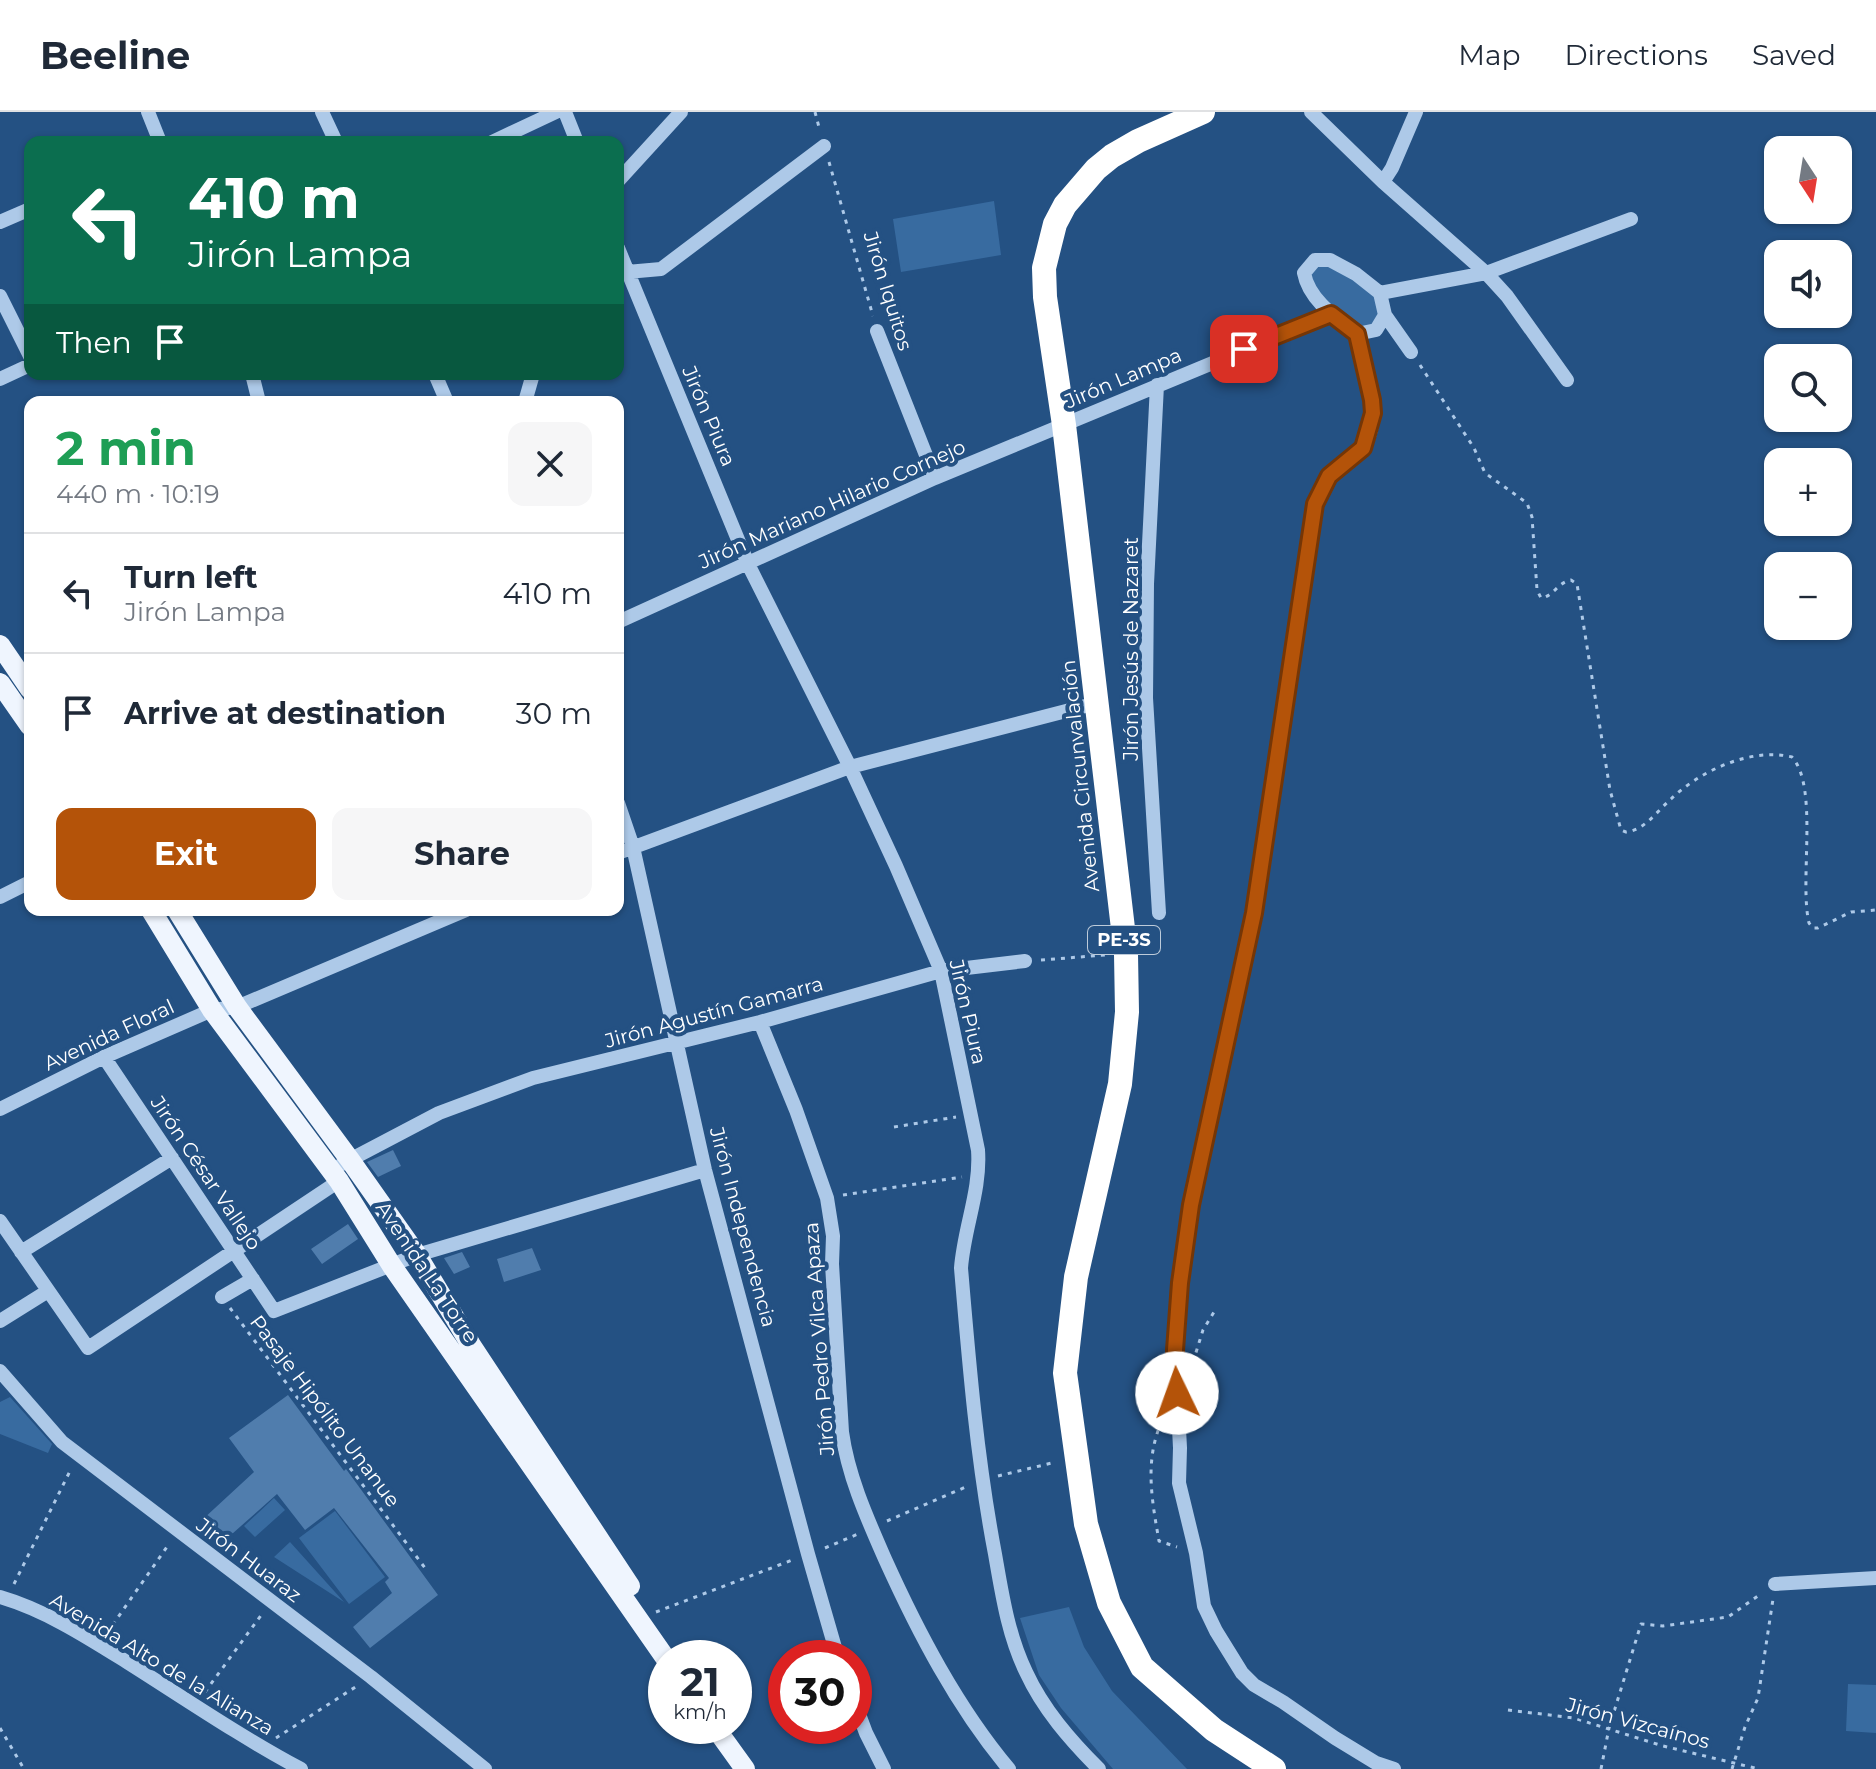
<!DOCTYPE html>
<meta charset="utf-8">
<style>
:root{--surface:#fff;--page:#f6f6f7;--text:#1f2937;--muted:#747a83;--line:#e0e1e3;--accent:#b45309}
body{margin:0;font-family:Montserrat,sans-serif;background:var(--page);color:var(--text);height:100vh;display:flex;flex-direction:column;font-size:30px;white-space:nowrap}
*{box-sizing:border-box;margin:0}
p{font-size:26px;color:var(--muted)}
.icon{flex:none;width:44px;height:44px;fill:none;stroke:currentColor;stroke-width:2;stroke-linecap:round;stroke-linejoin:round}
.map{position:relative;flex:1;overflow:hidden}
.side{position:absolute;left:24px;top:284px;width:600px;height:520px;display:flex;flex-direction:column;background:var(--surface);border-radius:16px;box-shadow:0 2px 6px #0004}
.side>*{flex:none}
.guide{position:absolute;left:24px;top:24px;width:600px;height:244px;border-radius:16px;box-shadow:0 2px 6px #0004;background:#0b6e4f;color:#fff;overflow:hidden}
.needle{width:52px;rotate:168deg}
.tools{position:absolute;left:1764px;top:24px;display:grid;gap:16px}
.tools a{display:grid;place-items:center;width:88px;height:88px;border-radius:16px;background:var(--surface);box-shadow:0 2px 6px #0004;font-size:40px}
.speed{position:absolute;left:648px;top:1528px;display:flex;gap:16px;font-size:40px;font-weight:700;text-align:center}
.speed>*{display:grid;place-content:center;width:104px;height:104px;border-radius:50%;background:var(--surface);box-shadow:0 2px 6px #0004;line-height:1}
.speed small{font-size:20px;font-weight:400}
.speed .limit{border:12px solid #d22;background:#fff;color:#111}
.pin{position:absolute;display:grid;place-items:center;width:68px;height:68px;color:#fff;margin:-34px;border-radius:16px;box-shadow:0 4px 12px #0006}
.me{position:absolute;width:88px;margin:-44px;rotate:357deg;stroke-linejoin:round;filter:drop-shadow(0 0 6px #0008)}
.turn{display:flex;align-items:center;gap:28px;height:168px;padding:0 32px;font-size:36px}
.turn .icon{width:104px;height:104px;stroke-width:2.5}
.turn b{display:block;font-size:56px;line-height:68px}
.then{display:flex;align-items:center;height:76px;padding:0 32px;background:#0003;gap:16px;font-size:30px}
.round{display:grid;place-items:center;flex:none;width:84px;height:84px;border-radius:16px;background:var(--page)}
.summary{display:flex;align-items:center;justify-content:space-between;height:136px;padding:0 32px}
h1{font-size:48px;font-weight:700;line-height:60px;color:#1e9e55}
.cta{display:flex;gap:16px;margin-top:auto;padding:16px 32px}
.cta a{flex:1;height:92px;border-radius:16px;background:var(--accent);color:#fff;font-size:32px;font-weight:700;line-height:92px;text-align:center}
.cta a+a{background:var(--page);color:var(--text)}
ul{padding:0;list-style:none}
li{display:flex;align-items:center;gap:24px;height:120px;padding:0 32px;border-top:2px solid var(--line)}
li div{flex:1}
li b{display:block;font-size:30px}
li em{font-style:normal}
header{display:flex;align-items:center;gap:48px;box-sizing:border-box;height:112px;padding:0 40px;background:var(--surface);border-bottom:2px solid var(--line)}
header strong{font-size:38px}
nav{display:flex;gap:44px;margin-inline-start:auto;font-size:28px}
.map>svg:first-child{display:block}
.green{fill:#386ba0}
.building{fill:#507dad}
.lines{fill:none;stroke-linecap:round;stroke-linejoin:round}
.path{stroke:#adc9e8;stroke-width:3;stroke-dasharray:4 6;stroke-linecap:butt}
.minor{stroke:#adc9e8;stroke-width:14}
.major{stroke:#eff5fe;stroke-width:20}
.highway{stroke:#fff;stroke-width:24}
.route-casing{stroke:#753606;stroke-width:20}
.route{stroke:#b45309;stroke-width:14}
.labels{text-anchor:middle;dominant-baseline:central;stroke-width:8;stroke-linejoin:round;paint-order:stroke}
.shield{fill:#245183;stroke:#bdcbda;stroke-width:2}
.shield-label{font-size:18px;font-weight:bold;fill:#fff}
.street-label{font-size:20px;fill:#fff;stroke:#245183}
</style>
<header>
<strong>Beeline</strong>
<nav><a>Map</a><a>Directions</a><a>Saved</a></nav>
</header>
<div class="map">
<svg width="1876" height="1657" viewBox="0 0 1876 1657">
<rect width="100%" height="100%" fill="#245183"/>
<path class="green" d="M994,89L1001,143L901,160L893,107Z
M1330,149L1379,182L1383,203L1376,217L1357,221L1308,173L1316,150Z
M10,1285L52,1332L48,1341L0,1322V1290Z
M274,1386L285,1398L255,1425L244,1414Z
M335,1399L385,1465L349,1492L299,1426Z
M290,1430L344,1490L274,1445Z
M1069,1495L1084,1535L1112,1579L1187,1657H1113L1061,1596L1039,1563L1020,1506Z
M1848,1572L1876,1573V1621L1846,1619Z"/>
<path class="building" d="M393,1038L401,1054L378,1065L367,1050Z
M348,1112L358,1127L322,1152L311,1137Z
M532,1136L541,1158L504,1170L497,1147Z
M462,1140L470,1155L454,1162L444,1146Z
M288,1283L344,1359L346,1357L438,1483L370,1536L353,1515L392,1481L385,1470L389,1466L334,1396L305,1418L277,1382L223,1430L202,1408L254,1360L229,1326Z"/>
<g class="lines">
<path class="path" d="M815,0L820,19
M829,50L873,204
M1420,253L1474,336L1485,361L1527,391L1532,405L1537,478L1541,486C1553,485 1558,470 1571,468L1577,472L1610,678L1621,718L1626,720C1645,718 1657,699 1671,687C1700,659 1751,635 1792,645C1819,675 1799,769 1809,811L1813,816H1818L1851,800L1876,798
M1041,848L1105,843
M894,1015L956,1005
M843,1083L962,1065
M230,1196L425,1456
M1193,1250L1203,1218L1214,1200
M1162,1309C1144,1348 1152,1389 1159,1429L1177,1435
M998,1364L1056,1350
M887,1409L968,1374
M825,1436L858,1422
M14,1472L71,1357
M656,1500L795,1447
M107,1521L169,1432
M205,1580L262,1502
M1508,1598L1574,1606L1663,1634L1759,1657
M0,1616L24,1657
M276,1626L357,1574
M1601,1657L1609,1616L1641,1512L1663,1514L1728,1505L1762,1481
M1732,1657L1745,1615L1758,1586L1773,1487"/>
<path class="minor" d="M148,0L160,30
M322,0L336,30
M565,0L577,30
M1311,0L1383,70L1486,161
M492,30L556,0
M618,69L681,0
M1383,70L1392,56L1416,0
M0,110L30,97
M618,136L748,452L850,655L896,754L941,859L978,1038C981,1078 964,1116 961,1156C969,1251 977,1348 995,1442C1002,1482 1008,1523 1026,1560C1043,1597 1070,1628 1099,1657
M1315,148H1330L1356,162L1380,181L1385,203L1376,218L1357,222C1336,206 1309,188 1304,161Z
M627,160L661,157L824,34
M1380,181L1486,161
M0,184L30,244
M1385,203L1411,240
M877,219L935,366
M1357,222C1365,256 1388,312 1358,341C1337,362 1327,361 1315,392L1254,801L1191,1093L1180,1171L1175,1238L1180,1336L1179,1371L1196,1441L1204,1494L1216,1519L1242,1561L1254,1573L1283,1590L1335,1626L1376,1651L1394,1657
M252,262L259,290
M435,262L447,290
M0,267L30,253
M1567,268L1507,184L1486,161L1631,107
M1157,273L1147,472L1146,586L1159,801
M525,290L533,262
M618,510L935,366L1331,202
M618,691L633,735L705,1058L808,1442L838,1546
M618,741L850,655L1097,591
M0,785L30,770
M760,910L796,998L827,1086L833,1124L832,1152L842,1320C848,1364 867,1406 885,1447C918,1520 957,1595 1009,1657
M104,945L274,1199L417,1143L705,1058
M0,997L104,945L212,898L237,895L466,798
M342,1052L439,1001L533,966L760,910L941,859L1025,849
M0,1109L88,1236L339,1069
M21,1140L172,1046
M222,1185L253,1167
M0,1209L48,1179
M0,1259L62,1330L371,1565L485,1657
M1775,1472L1876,1466
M0,1485C45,1498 87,1525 127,1550C184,1586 241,1625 301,1657
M854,1589L866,1621L884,1657"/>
<path class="major" d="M0,533L30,577
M0,571L30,614
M151,798L212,898L339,1069L392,1154L666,1547
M177,798L237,895L350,1048L417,1143L471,1233L630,1474
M714,1614L745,1657"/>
<path class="highway" d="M1203,0L1138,29L1112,44L1096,57L1065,93L1055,112L1044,156L1045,185L1064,313L1126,842L1127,900L1120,972L1076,1165L1065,1261L1086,1412L1109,1491L1142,1555L1214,1618L1274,1657"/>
</g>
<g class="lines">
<defs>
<path id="route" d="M1177,1281L1175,1238L1180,1171L1191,1093L1254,801L1315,392L1329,364L1363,336L1373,301L1372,288L1357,222L1331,202L1244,237"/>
</defs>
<use href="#route" class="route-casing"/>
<use href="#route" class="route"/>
</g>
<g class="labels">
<rect class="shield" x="1088" y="814" width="72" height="28" rx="6"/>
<g class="shield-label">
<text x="1124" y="828">PE-3S</text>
</g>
<g class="street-label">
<text transform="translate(888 179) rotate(73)">Jirón Iquitos</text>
<text transform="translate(1123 266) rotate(-23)">Jirón Lampa</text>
<text transform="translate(709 304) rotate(67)">Jirón Piura</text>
<text transform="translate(832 392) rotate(-24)">Jirón Mariano Hilario Cornejo</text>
<text transform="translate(1131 537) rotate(-90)">Jirón Jesús de Nazaret</text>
<text transform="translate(1080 664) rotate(-96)">Avenida Circunvalación</text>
<text transform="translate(714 900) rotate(-15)">Jirón Agustín Gamarra</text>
<text transform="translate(968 900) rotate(77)">Jirón Piura</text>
<text transform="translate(109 923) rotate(-25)">Avenida Floral</text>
<text transform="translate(206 1061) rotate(56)">Jirón César Vallejo</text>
<text transform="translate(743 1115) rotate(75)">Jirón Independencia</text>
<text transform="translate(427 1160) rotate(56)">Avenida La Torre</text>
<text transform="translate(819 1227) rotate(-94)">Jirón Pedro Vilca Apaza</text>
<text transform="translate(325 1299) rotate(53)">Pasaje Hipólito Unanue</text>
<text transform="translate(249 1448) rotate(37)">Jirón Huaraz</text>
<text transform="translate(162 1552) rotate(31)">Avenida Alto de la Alianza</text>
<text transform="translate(1638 1611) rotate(15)">Jirón Vizcaínos</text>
</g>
</g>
</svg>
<div class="tools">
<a><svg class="needle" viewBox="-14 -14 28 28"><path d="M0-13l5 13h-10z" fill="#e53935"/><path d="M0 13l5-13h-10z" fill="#747a83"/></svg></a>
<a><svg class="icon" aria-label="sound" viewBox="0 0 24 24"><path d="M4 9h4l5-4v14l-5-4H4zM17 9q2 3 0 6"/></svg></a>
<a><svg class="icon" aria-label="search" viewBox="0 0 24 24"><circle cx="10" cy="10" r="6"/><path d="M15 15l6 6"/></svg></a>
<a>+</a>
<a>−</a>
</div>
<div class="speed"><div>21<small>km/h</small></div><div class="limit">30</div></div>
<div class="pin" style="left:1244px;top:237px;background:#d93025"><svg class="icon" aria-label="arrive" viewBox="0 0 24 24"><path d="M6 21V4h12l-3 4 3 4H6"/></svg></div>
<svg class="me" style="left:1177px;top:1281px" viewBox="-20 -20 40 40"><circle r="19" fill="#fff"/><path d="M0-13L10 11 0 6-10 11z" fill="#b45309"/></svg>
<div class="guide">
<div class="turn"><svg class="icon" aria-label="left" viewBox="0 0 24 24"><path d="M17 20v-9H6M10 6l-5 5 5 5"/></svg><div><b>410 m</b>Jirón Lampa</div></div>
<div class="then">Then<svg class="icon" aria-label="arrive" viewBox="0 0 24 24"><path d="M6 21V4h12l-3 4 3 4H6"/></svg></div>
</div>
<section class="side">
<div class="summary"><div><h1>2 min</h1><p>440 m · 10:19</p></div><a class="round"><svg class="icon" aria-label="close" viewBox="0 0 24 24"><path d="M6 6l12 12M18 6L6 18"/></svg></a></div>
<ul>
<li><svg class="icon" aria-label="left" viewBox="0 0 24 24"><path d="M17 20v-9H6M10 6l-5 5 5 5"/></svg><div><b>Turn left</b><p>Jirón Lampa</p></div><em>410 m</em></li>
<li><svg class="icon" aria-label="arrive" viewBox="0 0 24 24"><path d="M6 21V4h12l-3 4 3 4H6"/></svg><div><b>Arrive at destination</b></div><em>30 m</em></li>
</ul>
<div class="cta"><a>Exit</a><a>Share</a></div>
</section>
</div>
